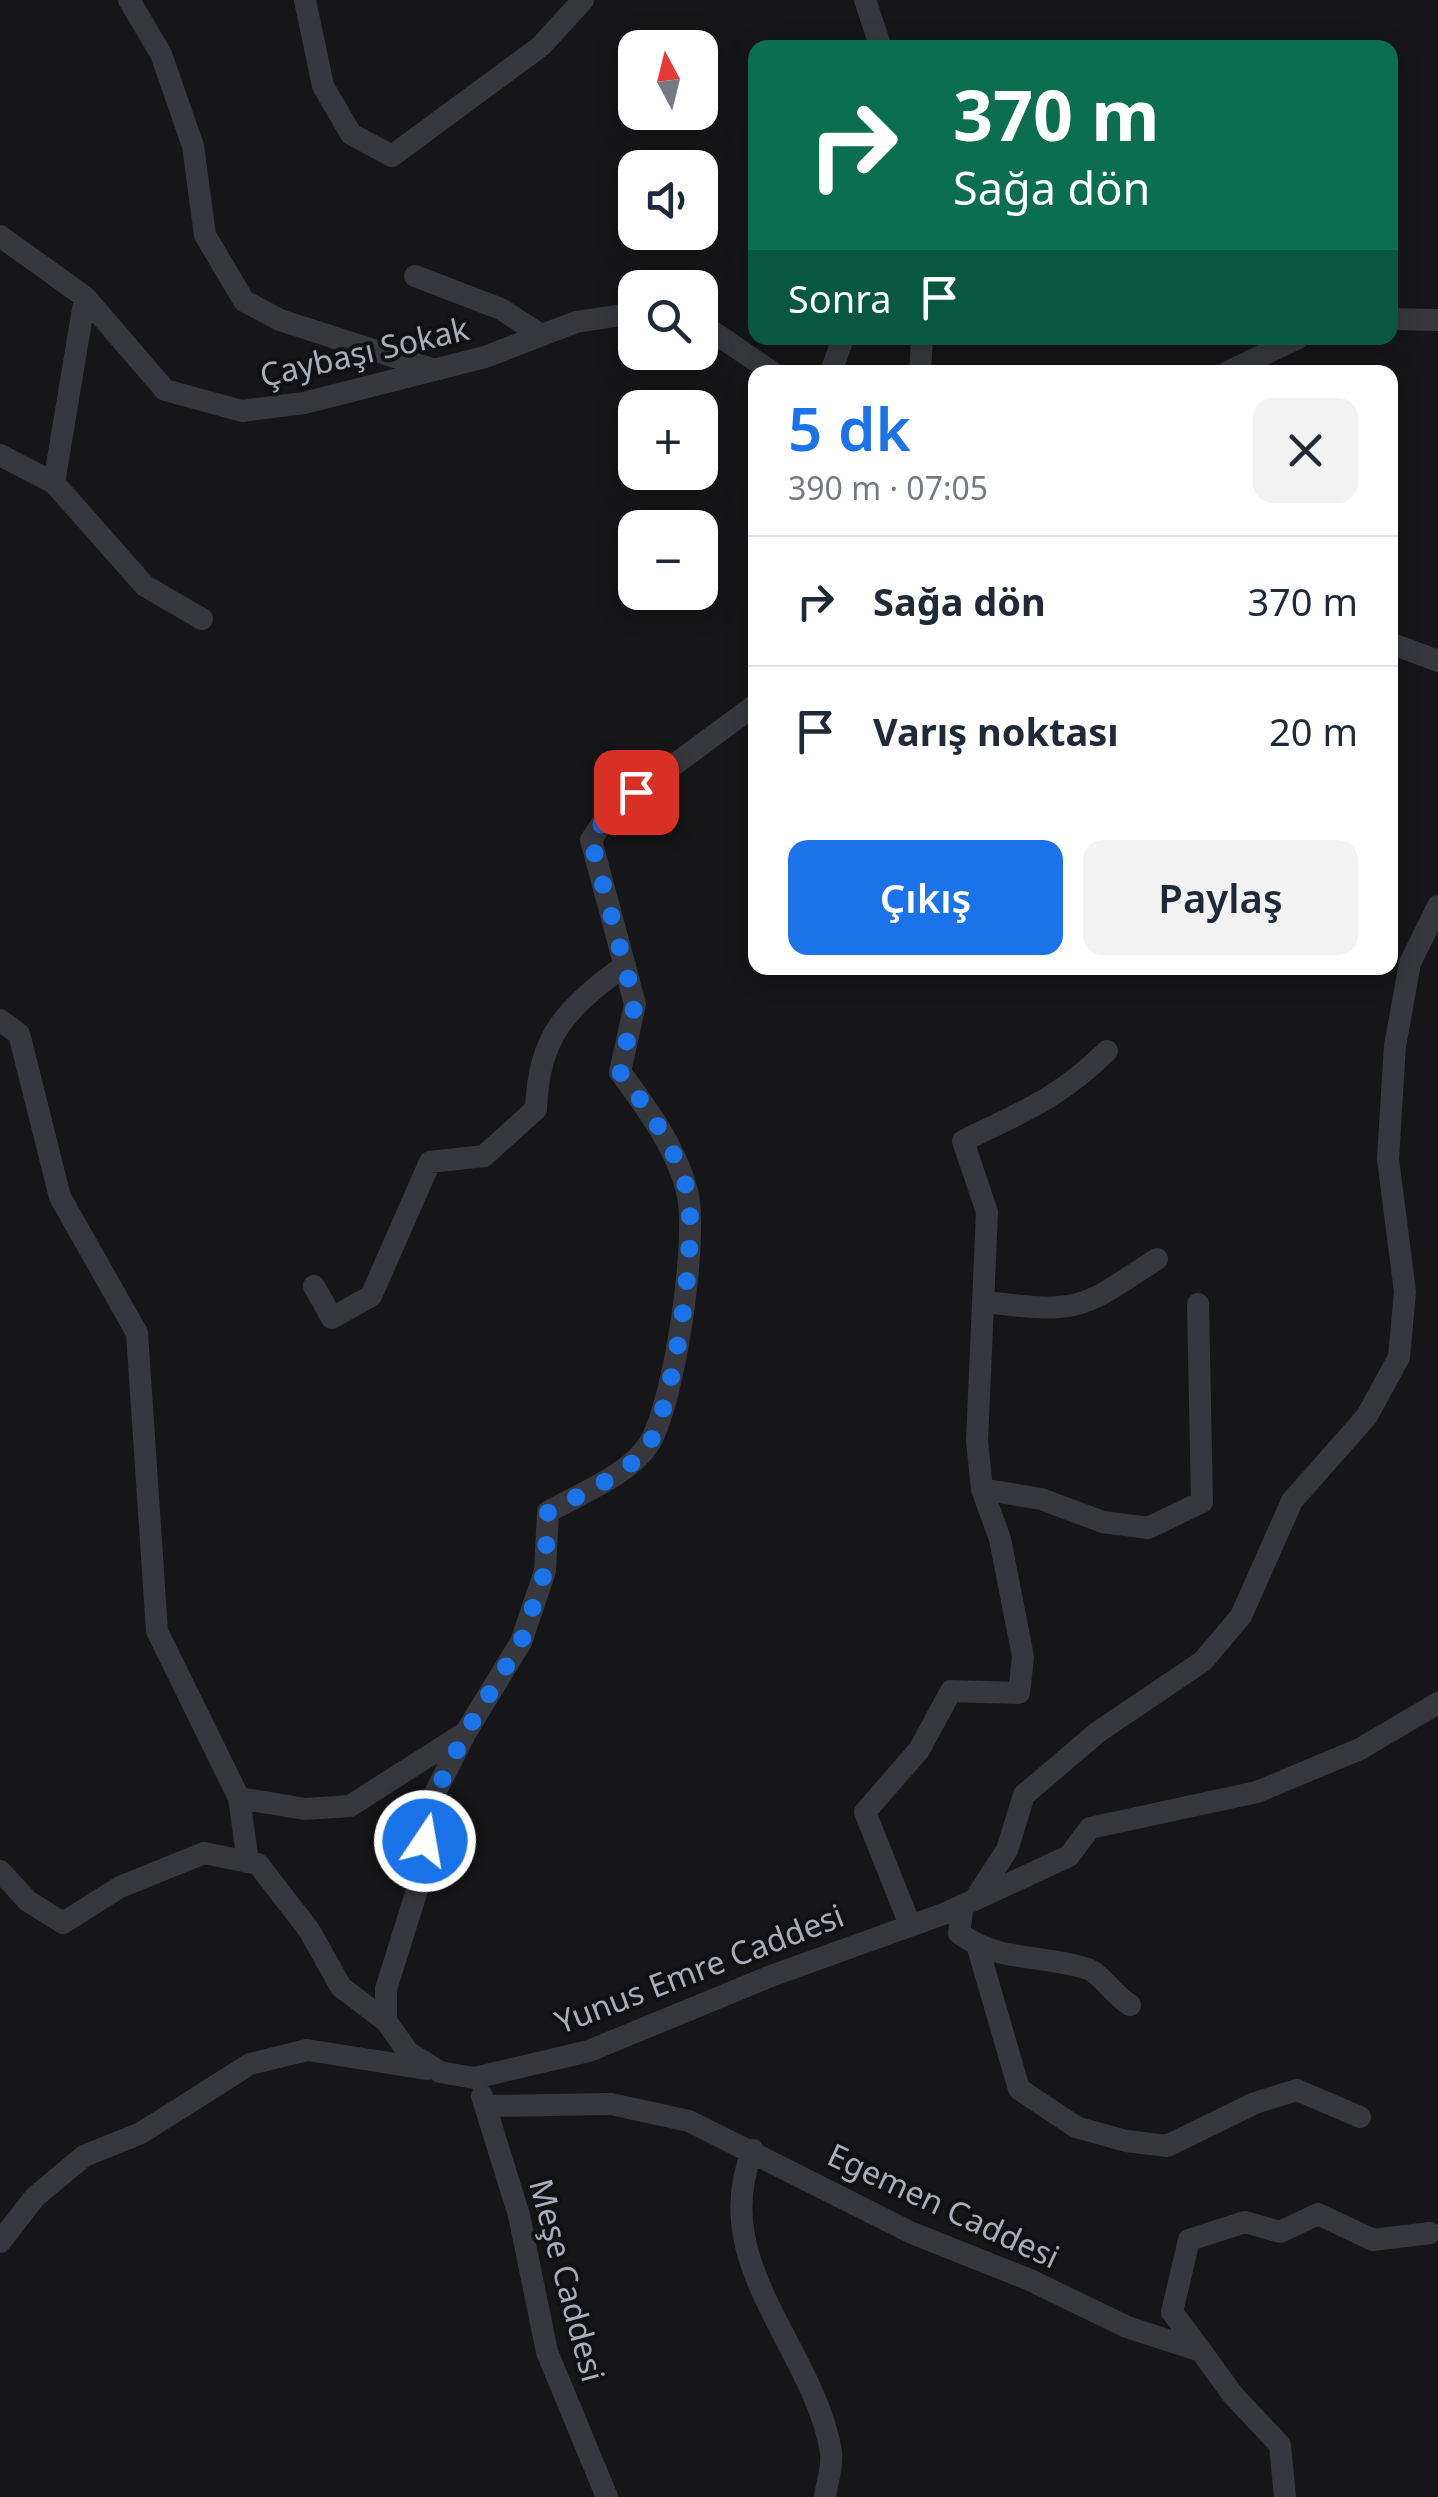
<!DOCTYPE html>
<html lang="tr">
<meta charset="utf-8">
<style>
:root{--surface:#fff;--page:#f2f2f3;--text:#1f2937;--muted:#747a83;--line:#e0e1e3;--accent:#1a73e8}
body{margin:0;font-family:"Noto Sans",sans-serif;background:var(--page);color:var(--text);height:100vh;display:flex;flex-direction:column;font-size:38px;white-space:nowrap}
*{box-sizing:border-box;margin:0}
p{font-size:32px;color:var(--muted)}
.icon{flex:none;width:55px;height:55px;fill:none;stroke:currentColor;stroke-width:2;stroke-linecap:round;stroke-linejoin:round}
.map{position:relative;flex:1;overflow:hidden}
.side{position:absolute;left:748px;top:365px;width:650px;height:610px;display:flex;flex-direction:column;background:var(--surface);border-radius:20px;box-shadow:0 5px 25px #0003}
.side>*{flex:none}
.banner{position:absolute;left:748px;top:40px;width:650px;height:305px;border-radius:20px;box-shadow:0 5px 25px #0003;background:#0b6e4f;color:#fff;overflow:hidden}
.needle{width:65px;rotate:353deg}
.tools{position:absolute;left:618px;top:30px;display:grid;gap:20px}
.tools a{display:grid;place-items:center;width:100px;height:100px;border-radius:20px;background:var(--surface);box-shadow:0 5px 25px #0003;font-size:50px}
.pin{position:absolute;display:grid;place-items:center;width:85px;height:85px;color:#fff;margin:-42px;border-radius:20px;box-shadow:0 5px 15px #0006}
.me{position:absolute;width:110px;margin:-55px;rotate:12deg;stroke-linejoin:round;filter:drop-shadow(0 0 8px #0008)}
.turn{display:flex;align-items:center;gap:35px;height:210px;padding:0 40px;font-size:45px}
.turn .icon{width:130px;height:130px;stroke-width:2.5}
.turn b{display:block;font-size:70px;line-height:85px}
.then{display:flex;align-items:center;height:95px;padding:0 40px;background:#0003;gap:20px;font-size:38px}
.round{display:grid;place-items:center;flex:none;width:105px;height:105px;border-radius:20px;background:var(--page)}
.head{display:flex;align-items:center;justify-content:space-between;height:170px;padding:0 40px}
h1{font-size:60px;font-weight:600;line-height:75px;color:var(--accent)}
.primary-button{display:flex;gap:20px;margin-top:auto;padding:20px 40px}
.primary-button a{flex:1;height:115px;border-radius:20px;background:var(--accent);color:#fff;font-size:40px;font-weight:600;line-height:115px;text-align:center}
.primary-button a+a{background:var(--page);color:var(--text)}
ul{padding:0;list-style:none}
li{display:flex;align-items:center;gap:30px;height:130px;padding:0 40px;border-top:2px solid var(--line)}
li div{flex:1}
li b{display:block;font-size:38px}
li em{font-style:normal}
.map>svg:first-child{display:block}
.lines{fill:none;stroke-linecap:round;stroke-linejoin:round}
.street{stroke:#37383d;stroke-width:22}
.route{stroke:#1a73e8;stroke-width:18;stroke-dasharray:0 32.4}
.labels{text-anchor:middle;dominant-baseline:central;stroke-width:8;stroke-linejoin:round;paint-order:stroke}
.street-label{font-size:32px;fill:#a8adb8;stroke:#111113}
</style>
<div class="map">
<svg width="1438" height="2497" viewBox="0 0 1438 2497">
<rect width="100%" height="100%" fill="#161618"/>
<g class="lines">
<path class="street" d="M129,0L161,54L193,146L205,235L244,301L280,320L435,370
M305,0L323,86L351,134L392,156L541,46L583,0
M865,0L881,48
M0,236L85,297
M415,276L501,309L541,335
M1390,319L1438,320
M700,323L772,372
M831,372L843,338
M920,372L922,338
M1228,372L1298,338
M0,455L54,483L145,586L202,619
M54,483L85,297L165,390L242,411L304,403L485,357L576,322L635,313
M1390,643L1438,661
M755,705L609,813L591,840L635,1004L620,1072C646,1107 676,1147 687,1191C699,1237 674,1404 649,1444C629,1475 579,1494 548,1512L545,1571L521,1642L466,1732L433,1797L417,1890L386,1989V2021L408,2052L440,2072L474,2078L589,2051L771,1976L946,1913L1069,1856L1090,1828L1257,1792L1360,1749L1438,1703
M0,1020L19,1034L60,1197L137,1333L157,1631L239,1798L305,1809L350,1806L463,1734
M314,1286L332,1318L371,1296L430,1162L484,1156L536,1109C539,1034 567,1008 625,965
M987,1302C1080,1314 1081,1309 1157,1259
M982,1489L1041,1499L1103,1522L1148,1528L1202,1502L1198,1304
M239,1798L248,1862
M0,1871L28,1901L63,1923L120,1887L204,1853L258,1864L309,1930L341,1987L386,2021
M975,1899L1007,1850L1024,1795L1098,1732L1203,1661L1241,1616L1292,1501L1367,1416L1399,1357L1405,1292L1388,1159L1395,1046L1410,963L1438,906
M963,1905L959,1933C998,1963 1044,1954 1088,1969C1102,1975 1115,1996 1130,2005
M910,1925L865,1812L919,1750L951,1691L1019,1693L1023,1657L1000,1539L982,1489L977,1441L987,1212L963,1141C1022,1112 1058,1099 1107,1051
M978,1948L1019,2089L1076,2127L1126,2141L1167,2146L1255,2103L1297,2090L1360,2117
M482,2096L519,2215L547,2352L607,2497
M486,2106L611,2104L689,2121L912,2233L1030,2280L1127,2327L1201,2351L1233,2395L1280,2445L1285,2497
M753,2150C706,2262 814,2348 831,2452C833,2466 827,2483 825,2497
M0,2242L35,2197L84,2156L141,2133L250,2064L307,2050L427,2069
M1199,2348L1172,2312L1189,2240L1245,2222L1280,2232L1318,2214L1373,2240L1430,2233"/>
</g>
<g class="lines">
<path class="route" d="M425,1841L433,1798L466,1732L521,1642L545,1571L548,1512C579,1494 629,1475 649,1444C674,1404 699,1236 687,1190C676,1147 646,1107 620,1072L635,1004L591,840L609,813L636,792"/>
</g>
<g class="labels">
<g class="street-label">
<text transform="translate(364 351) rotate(-13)">Çaybaşı Sokak</text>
<text transform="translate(699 1968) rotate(-21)">Yunus Emre Caddesi</text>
<text transform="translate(944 2205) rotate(25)">Egemen Caddesi</text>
<text transform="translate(568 2280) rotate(75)">Meşe Caddesi</text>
</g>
</g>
</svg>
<div class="tools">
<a><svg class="needle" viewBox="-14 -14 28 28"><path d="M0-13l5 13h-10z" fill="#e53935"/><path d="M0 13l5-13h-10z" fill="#747a83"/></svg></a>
<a><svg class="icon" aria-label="sound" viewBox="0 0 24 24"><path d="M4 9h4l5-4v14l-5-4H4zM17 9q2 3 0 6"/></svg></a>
<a><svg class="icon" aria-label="search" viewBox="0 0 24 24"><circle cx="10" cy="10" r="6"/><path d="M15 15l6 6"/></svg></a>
<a>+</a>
<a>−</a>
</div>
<div class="pin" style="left:636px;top:792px;background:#d93025"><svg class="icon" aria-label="arrive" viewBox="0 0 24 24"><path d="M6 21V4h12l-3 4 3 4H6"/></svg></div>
<svg class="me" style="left:425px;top:1841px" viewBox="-20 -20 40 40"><circle r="17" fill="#1a73e8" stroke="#fff" stroke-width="3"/><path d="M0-11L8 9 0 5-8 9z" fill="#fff"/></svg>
<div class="banner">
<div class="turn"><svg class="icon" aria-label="right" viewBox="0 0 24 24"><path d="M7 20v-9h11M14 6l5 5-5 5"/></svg><div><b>370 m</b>Sağa dön</div></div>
<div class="then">Sonra<svg class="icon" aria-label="arrive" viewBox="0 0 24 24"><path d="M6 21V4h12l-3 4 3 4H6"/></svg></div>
</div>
<section class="side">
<div class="head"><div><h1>5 dk</h1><p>390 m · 07:05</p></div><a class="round"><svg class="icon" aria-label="close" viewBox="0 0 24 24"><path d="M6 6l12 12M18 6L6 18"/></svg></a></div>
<ul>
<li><svg class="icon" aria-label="right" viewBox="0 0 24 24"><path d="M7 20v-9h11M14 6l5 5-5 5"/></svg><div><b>Sağa dön</b></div><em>370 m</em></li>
<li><svg class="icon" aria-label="arrive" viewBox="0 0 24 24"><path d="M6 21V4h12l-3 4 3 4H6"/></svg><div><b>Varış noktası</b></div><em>20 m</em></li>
</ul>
<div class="primary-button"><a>Çıkış</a><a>Paylaş</a></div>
</section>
</div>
